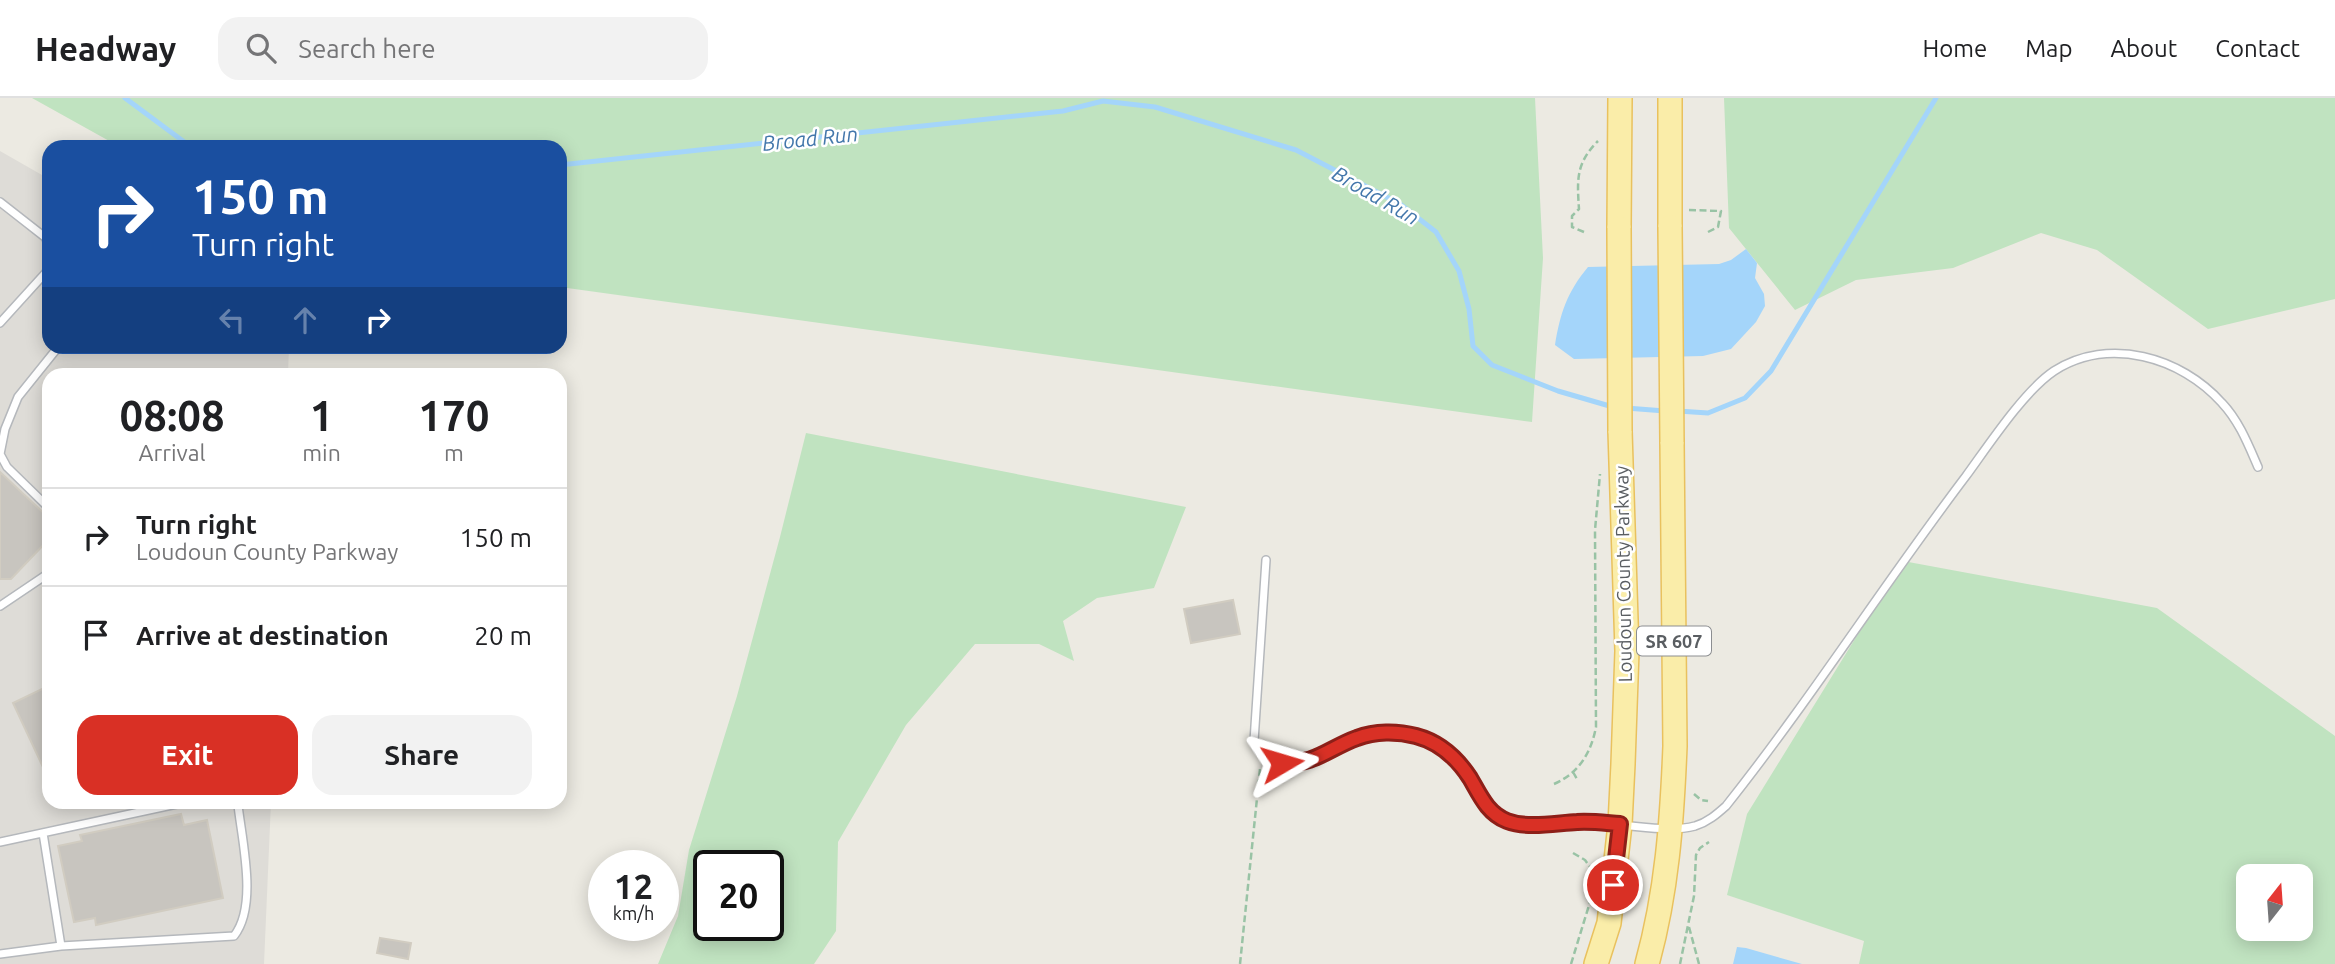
<!DOCTYPE html>
<style>
:root{--surface:#fff;--page:#f2f2f2;--text:#202124;--muted:#757577;--line:#e0e0e0;--accent:#d93025}
body{margin:0;font-family:Ubuntu,sans-serif;background:var(--page);color:var(--text);height:100vh;display:flex;flex-direction:column;font-size:26px;white-space:nowrap}
*{box-sizing:border-box;margin:0}
p{font-size:23px;color:var(--muted)}
.icon{flex:none;width:38px;height:38px;fill:none;stroke:currentColor;stroke-width:2;stroke-linecap:round;stroke-linejoin:round}
.map{position:relative;flex:1;overflow:hidden}
.drawer{position:absolute;left:42px;top:270px;width:525px;height:441px;display:flex;flex-direction:column;background:var(--surface);border-radius:21px;box-shadow:0 4px 18px #0003}
.drawer>*{flex:none}
.top-card{position:absolute;left:42px;top:42px;width:525px;height:214px;border-radius:21px;box-shadow:0 4px 18px #0003;background:#1a4fa0;color:#fff;overflow:hidden}
.needle{width:46px;rotate:17deg}
.buttons{position:absolute;left:2236px;top:766px;display:grid;gap:14px}
.buttons a{display:grid;place-items:center;width:77px;height:77px;border-radius:14px;background:var(--surface);box-shadow:0 4px 18px #0003;font-size:35px}
.speed{position:absolute;left:588px;top:752px;display:flex;gap:14px;font-size:35px;font-weight:700;text-align:center}
.speed>*{display:grid;place-content:center;width:91px;height:91px;border-radius:50%;background:var(--surface);box-shadow:0 4px 18px #0003;line-height:1}
.speed small{font-size:18px;font-weight:400}
.speed .limit{border:4px solid #111;border-radius:10px;background:#fff;color:#111}
.pin{position:absolute;display:grid;place-items:center;width:60px;height:60px;color:#fff;margin:-30px;border:4px solid #fff;border-radius:50%;box-shadow:0 2px 7px #0007}
.me{position:absolute;width:77px;margin:-38px;rotate:83deg;stroke-linejoin:round;filter:drop-shadow(0 0 5px #0008)}
.turn{display:flex;align-items:center;gap:24px;height:147px;padding:0 35px;font-size:32px}
.turn .icon{width:91px;height:91px;stroke-width:2.5}
.turn b{display:block;font-size:49px;line-height:60px}
.lanes{display:flex;align-items:center;height:66px;padding:0 35px;background:#0003;justify-content:center;gap:35px;direction:ltr}
.lanes .off{opacity:.35}
.eta{display:flex;justify-content:space-evenly;align-items:center;height:119px;text-align:center}
.eta b{font-size:42px;font-weight:600;line-height:49px}
.action{display:flex;gap:14px;margin-top:auto;padding:14px 35px}
.action a{flex:1;height:80px;border-radius:21px;background:var(--accent);color:#fff;font-size:28px;font-weight:600;line-height:80px;text-align:center}
.action a+a{background:var(--page);color:var(--text)}
ul{padding:0;list-style:none}
li{display:flex;align-items:center;gap:21px;height:98px;padding:0 35px;border-top:2px solid var(--line)}
li div{flex:1}
li b{display:block;font-size:26px}
li em{font-style:normal}
header{display:flex;align-items:center;gap:42px;box-sizing:border-box;height:98px;padding:0 35px;background:var(--surface);border-bottom:2px solid var(--line)}
header strong{font-size:33px}
nav{display:flex;gap:38px;margin-inline-start:auto;font-size:24px}
.search{width:490px;height:63px;background:var(--page);display:flex;align-items:center;gap:18px;box-sizing:border-box;padding:0 24px;border-radius:21px;color:var(--muted);font-size:26px}
.map>svg:first-child{display:block}
.industrial{fill:#dedcd7}
.green{fill:#c0e3c0;fill-rule:evenodd}
.water{fill:#a4d5fa}
.lines{fill:none;stroke-linecap:round;stroke-linejoin:round}
.stream{stroke:#a4d5fa;stroke-width:5}
.building{fill:#c8c5bf;stroke:#d1ccc1;stroke-width:2}
.lane-casing{stroke:#b5b8bc;stroke-width:10}
.primary-casing{stroke:#e9c15e;stroke-width:26}
.path{stroke:#99c3a5;stroke-width:2.5;stroke-dasharray:7 3.5;stroke-linecap:butt}
.lane{stroke:#fff;stroke-width:7}
.primary{stroke:#faeda9;stroke-width:23}
.primary-bridge-casing{stroke:#e9c15e;stroke-width:26;stroke-linecap:butt}
.primary-bridge{stroke:#faeda9;stroke-width:23}
.route-casing{stroke:#8d1f18;stroke-width:18}
.route{stroke:#d93025;stroke-width:12}
.labels{text-anchor:middle;dominant-baseline:central;stroke-width:5;stroke-linejoin:round;paint-order:stroke}
.shield{fill:#fff;stroke:#8c8e91;stroke-width:2}
.shield-label{font-size:18px;font-weight:bold;fill:#5a5e62}
.street-label{font-size:19px;fill:#5a5e62;stroke:#fff}
.water-label{font-size:21px;font-style:italic;fill:#4377ab;stroke:#fff}
</style>
<header>
<strong>Headway</strong>
<div class="search"><svg class="icon" aria-label="search" viewBox="0 0 24 24"><circle cx="10" cy="10" r="6"/><path d="M15 15l6 6"/></svg>Search here</div>
<nav><a>Home</a><a>Map</a><a>About</a><a>Contact</a></nav>
</header>
<div class="map">
<svg width="2335" height="866" viewBox="0 0 2335 866">
<rect width="100%" height="100%" fill="#eceae2"/>
<path class="industrial" d="M0,53L49,81V248L289,249L288,276H49V704H271L264,866H0Z"/>
<path class="green" d="M32,0H1535L1543,160L1532,324L560,189V49H120Z
M1724,0H2335V201L2208,231L2097,152L2041,135L1953,170L1856,182L1795,212L1729,130Z
M806,335L1186,409L1154,490L1097,500L1063,523L1074,563L1039,546H975L906,627L838,744L836,833L814,866H658L678,818L689,752L737,598L780,439ZM709,768H768V828H709Z
M1903,463L2157,510L2335,638V866H1859L1864,843L1727,797L1747,716ZM2249,779H2301V831H2249Z"/>
<path class="water" d="M1746,151L1757,165L1755,180L1764,196L1765,208L1756,224L1731,251L1703,258L1574,261L1555,247C1560,216 1567,194 1588,169L1719,166L1731,162Z
M1737,849L1746,850L1802,866H1733Z"/>
<g class="lines">
<path class="stream" d="M125,0L191,49
M560,67L1063,13L1103,3L1155,9L1296,52L1400,106L1436,134L1459,173L1469,211L1473,248L1492,267L1558,293L1613,309
M1626,310L1665,313
M1678,313L1708,315L1745,300L1771,273L1936,0"/>
</g>
<path class="building" d="M0,374L49,420V441L11,481H0Z
M1233,502L1240,536L1191,545L1184,511Z
M44,590L49,601V682L13,605Z
M181,716L184,727L207,722L223,800L96,827L95,820L74,824L58,748L82,743L80,737Z
M380,840L411,845L408,861L377,855Z"/>
<g class="lines">
<defs>
<path id="lane" d="M0,104L46,140L49,152
M0,225L49,171
M49,410L7,369L0,356L5,331L18,299L59,248
M1266,462L1254,643C1258,654 1264,660 1276,663C1311,673 1334,645 1366,637C1386,632 1410,635 1429,643C1446,650 1461,665 1471,682C1477,693 1483,709 1495,717C1502,721 1511,725 1520,726C1541,728 1562,723 1584,724C1616,724 1665,736 1695,728C1708,724 1717,716 1726,708C1811,601 1884,486 1966,378C1988,348 2024,293 2054,273C2109,238 2181,259 2222,305C2239,323 2248,346 2258,369
M0,508L49,475
M43,735L61,848
M0,744L186,704
M0,856L61,848L234,838C258,808 242,743 238,707L235,704"/>
<path id="primary" d="M1670,129V0
M1619,130L1620,0
M1596,866L1609,825L1620,726L1623,666L1627,553L1620,333
M1647,866C1667,794 1672,723 1675,648L1672,344"/>
</defs>
<use href="#lane" class="lane-casing"/>
<use href="#primary" class="primary-casing"/>
<path class="path" d="M1689,112L1721,113L1718,129L1708,134
M1584,134L1572,129V118L1579,111C1577,81 1576,65 1598,43
M1573,674L1577,681
M1554,686C1579,675 1591,655 1596,629L1595,432L1600,376
M1694,696L1701,702L1708,703
M1573,755L1585,762L1593,773
M1689,829L1699,866
M1240,866L1260,671
M1571,866L1590,804
M1680,866L1694,798L1696,757L1700,750L1709,744"/>
<use href="#lane" class="lane"/>
<use href="#primary" class="primary"/>
<defs>
<path id="primary-bridge" d="M1670,129L1672,344
M1619,130L1620,333"/>
</defs>
<use href="#primary-bridge" class="primary-bridge-casing"/>
<use href="#primary-bridge" class="primary-bridge"/>
</g>
<g class="lines">
<defs>
<path id="route" d="M1282,665C1315,667 1329,650 1357,640C1375,633 1397,633 1416,638C1439,644 1457,660 1470,680C1480,697 1487,715 1507,723C1528,731 1556,725 1577,724C1591,723 1606,725 1620,726L1613,787"/>
</defs>
<use href="#route" class="route-casing"/>
<use href="#route" class="route"/>
</g>
<g class="labels">
<rect class="shield" x="1637" y="528.5" width="74" height="29" rx="5"/>
<g class="shield-label">
<text x="1674" y="543">SR 607</text>
</g>
<g class="street-label">
<text transform="translate(1623 476) rotate(-91)">Loudoun County Parkway</text>
</g>
<g class="water-label">
<text transform="translate(810 40) rotate(-6)">Broad Run</text>
<text transform="translate(1376 97) rotate(30)">Broad Run</text>
</g>
</g>
</svg>
<div class="buttons">
<a><svg class="needle" viewBox="-14 -14 28 28"><path d="M0-13l5 13h-10z" fill="#e53935"/><path d="M0 13l5-13h-10z" fill="#757577"/></svg></a>
</div>
<div class="speed"><div>12<small>km/h</small></div><div class="limit">20</div></div>
<div class="pin" style="left:1613px;top:787px;background:#d93025"><svg class="icon" aria-label="arrive" viewBox="0 0 24 24"><path d="M6 21V4h12l-3 4 3 4H6"/></svg></div>
<svg class="me" style="left:1282px;top:665px" viewBox="-20 -20 40 40"><path d="M0-17L14 15 0 8-14 15z" fill="#d93025" stroke="#fff" stroke-width="4"/></svg>
<div class="top-card">
<div class="turn"><svg class="icon" aria-label="right" viewBox="0 0 24 24"><path d="M7 20v-9h11M14 6l5 5-5 5"/></svg><div><b>150 m</b>Turn right</div></div>
<div class="lanes"><svg class="icon off" aria-label="left" viewBox="0 0 24 24"><path d="M17 20v-9H6M10 6l-5 5 5 5"/></svg><svg class="icon off" aria-label="ahead" viewBox="0 0 24 24"><path d="M12 20V5M6 11l6-6 6 6"/></svg><svg class="icon" aria-label="right" viewBox="0 0 24 24"><path d="M7 20v-9h11M14 6l5 5-5 5"/></svg></div>
</div>
<section class="drawer">
<div class="eta">
<div><b>08:08</b><p>Arrival</p></div>
<div><b>1</b><p>min</p></div>
<div><b>170</b><p>m</p></div>
</div>
<ul>
<li><svg class="icon" aria-label="right" viewBox="0 0 24 24"><path d="M7 20v-9h11M14 6l5 5-5 5"/></svg><div><b>Turn right</b><p>Loudoun County Parkway</p></div><em>150 m</em></li>
<li><svg class="icon" aria-label="arrive" viewBox="0 0 24 24"><path d="M6 21V4h12l-3 4 3 4H6"/></svg><div><b>Arrive at destination</b></div><em>20 m</em></li>
</ul>
<div class="action"><a>Exit</a><a>Share</a></div>
</section>
</div>
